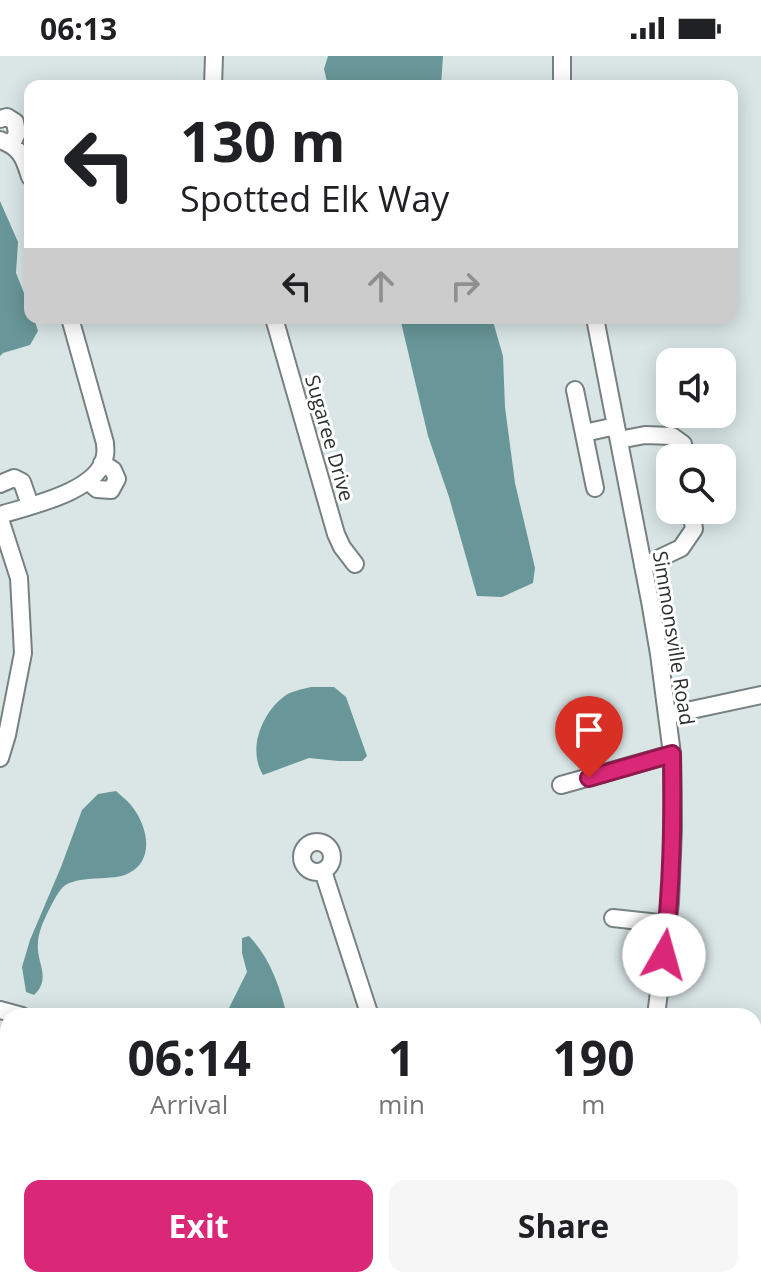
<!DOCTYPE html>
<style>
:root{--surface:#fff;--page:#f6f6f6;--text:#202124;--muted:#757577;--accent:#db2777}
body{margin:0;font-family:"Open Sans",sans-serif;background:var(--page);color:var(--text);height:100vh;display:flex;flex-direction:column;font-size:30px;white-space:nowrap}
*{box-sizing:border-box;margin:0}
p{font-size:26px;color:var(--muted)}
.icon{flex:none;width:44px;height:44px;fill:none;stroke:currentColor;stroke-width:2;stroke-linecap:round;stroke-linejoin:round}
.map{position:relative;flex:1;overflow:hidden}
.side{position:absolute;left:0px;top:952px;width:762px;height:280px;display:flex;flex-direction:column;background:var(--surface);border-radius:24px 24px 0 0;box-shadow:0 4px 20px #0003}
.side>*{flex:none}
.banner{position:absolute;left:24px;top:24px;width:714px;height:244px;border-radius:16px;box-shadow:0 4px 20px #0003;background:#fff;color:var(--text);overflow:hidden}
.controls{position:absolute;left:656px;top:292px;display:grid;gap:16px}
.controls a{display:grid;place-items:center;width:80px;height:80px;border-radius:16px;background:var(--surface);box-shadow:0 4px 20px #0003;font-size:40px}
.pin{position:absolute;display:grid;place-items:center;width:68px;height:68px;color:#fff;margin:-82px -34px;border-radius:50% 50% 50% 0;rotate:-45deg;box-shadow:0 0 8px #0007}
.pin .icon{rotate:45deg}
.me{position:absolute;width:88px;margin:-44px;rotate:7deg;stroke-linejoin:round;filter:drop-shadow(0 0 6px #0008)}
.turn{display:flex;align-items:center;gap:28px;height:168px;padding:0 24px;font-size:36px}
.turn .icon{width:104px;height:104px;stroke-width:2.5}
.turn b{display:block;font-size:56px;line-height:68px}
.lanes{display:flex;align-items:center;height:76px;padding:0 24px;background:#0003;justify-content:center;gap:40px;direction:ltr}
.lanes .off{opacity:.35}
.eta{display:flex;justify-content:space-evenly;align-items:center;height:136px;text-align:center}
.eta b{font-size:48px;font-weight:700;line-height:56px}
.action{display:flex;gap:16px;margin-top:auto;padding:16px 24px}
.action a{flex:1;height:92px;border-radius:16px;background:var(--accent);color:#fff;font-size:32px;font-weight:700;line-height:92px;text-align:center}
.action a+a{background:var(--page);color:var(--text)}
.status{display:flex;justify-content:space-between;align-items:center;height:56px;padding:0 40px;background:var(--surface);direction:ltr}
.status svg{height:22px;fill:currentColor}
.map>svg:first-child{display:block}
.water{fill:#699799}
.lines{fill:none;stroke-linecap:round;stroke-linejoin:round}
.minor-casing{stroke:#778181;stroke-width:20}
.minor{stroke:#fff;stroke-width:16}
.route-casing{stroke:#8e194d;stroke-width:20}
.route{stroke:#db2777;stroke-width:14}
.labels{text-anchor:middle;dominant-baseline:central;stroke-width:6;stroke-linejoin:round;paint-order:stroke}
.street-label{font-size:20px;fill:#2b2f2f;stroke:#fff}
</style>
<div class="status"><b>06:13</b><svg viewBox="0 0 49 12"><path d="M0 12V9h3v3zM5 12V6h3v6zM10 12V3h3v9zM15 12V0h3v12zM26 1h20v11H26zM47 4h2v5h-2z"/></svg></div>
<div class="map">
<svg width="761" height="1232" viewBox="0 0 761 1232">
<rect width="100%" height="100%" fill="#dae6e6"/>
<path class="water" d="M328,0H443L441,30H328L324,13Z
M0,145L18,186L16,217L30,252V262H34L38,275L30,289L3,297L0,300Z
M400,262H492L503,300L505,351L515,427L535,512L533,527L502,541L477,540L449,441L428,380Z
M311,631H334L346,641L367,700L362,705H338L309,702L263,719C247,693 262,656 286,639C293,635 303,633 311,631Z
M116,735C120,739 126,743 130,748C146,766 157,803 129,817C114,826 78,818 63,831C57,837 51,850 47,858C43,866 38,878 38,887C36,907 52,922 34,939L26,936L22,911L30,884L61,811L82,754L98,738Z
M249,880C270,902 280,931 287,960H225L247,916L242,897V882Z
M153,1224H202L206,1232H152Z"/>
<g class="lines">
<defs>
<path id="minor" d="M213,30L214,0
M562,30V0
M0,63L7,61L15,66L17,77L12,88
M0,84C20,91 24,101 30,121
M274,262L336,478L342,491L355,508
M595,262L650,545L659,598L672,698L673,773L670,847L656,960
M575,334L595,432
M584,377L616,370
M619,384L645,379L672,380L683,388L685,402
M88,425L97,433L111,434L117,423L113,414L102,407
M0,428L14,422L22,426L30,449
M0,459C29,450 101,435 105,399C106,395 105,391 105,387L70,262
M0,463L19,522L23,597L7,679L0,702
M643,510L681,492L694,473L691,454
M668,659L761,639
M561,729L672,698
M302 801a15 15 0 1 1 30 0a15 15 0 1 1-30 0Z
M323,815L370,960
M613,862L668,868
M0,954L22,960
M331,1224L340,1232
M308,1232L314,1224
M618,1232L620,1224
M661,1232L677,1228
M757,1232L761,1231"/>
</defs>
<use href="#minor" class="minor-casing"/>
<use href="#minor" class="minor"/>
</g>
<g class="lines">
<defs>
<path id="route" d="M589,722L672,698C673,768 672,830 664,899"/>
</defs>
<use href="#route" class="route-casing"/>
<use href="#route" class="route"/>
</g>
<g class="labels">
<g class="street-label">
<text transform="translate(330 382) rotate(74)">Sugaree Drive</text>
<text transform="translate(674 582) rotate(81)">Simmonsville Road</text>
</g>
</g>
</svg>
<div class="controls">
<a><svg class="icon" aria-label="sound" viewBox="0 0 24 24"><path d="M4 9h4l5-4v14l-5-4H4zM17 9q2 3 0 6"/></svg></a>
<a><svg class="icon" aria-label="search" viewBox="0 0 24 24"><circle cx="10" cy="10" r="6"/><path d="M15 15l6 6"/></svg></a>
</div>
<div class="pin" style="left:589px;top:722px;background:#d93025"><svg class="icon" aria-label="arrive" viewBox="0 0 24 24"><path d="M6 21V4h12l-3 4 3 4H6"/></svg></div>
<svg class="me" style="left:664px;top:899px" viewBox="-20 -20 40 40"><circle r="19" fill="#fff"/><path d="M0-13L10 11 0 6-10 11z" fill="#db2777"/></svg>
<div class="banner">
<div class="turn"><svg class="icon" aria-label="left" viewBox="0 0 24 24"><path d="M17 20v-9H6M10 6l-5 5 5 5"/></svg><div><b>130 m</b>Spotted Elk Way</div></div>
<div class="lanes"><svg class="icon" aria-label="left" viewBox="0 0 24 24"><path d="M17 20v-9H6M10 6l-5 5 5 5"/></svg><svg class="icon off" aria-label="ahead" viewBox="0 0 24 24"><path d="M12 20V5M6 11l6-6 6 6"/></svg><svg class="icon off" aria-label="right" viewBox="0 0 24 24"><path d="M7 20v-9h11M14 6l5 5-5 5"/></svg></div>
</div>
<section class="side">
<div class="eta">
<div><b>06:14</b><p>Arrival</p></div>
<div><b>1</b><p>min</p></div>
<div><b>190</b><p>m</p></div>
</div>
<div class="action"><a>Exit</a><a>Share</a></div>
</section>
</div>
